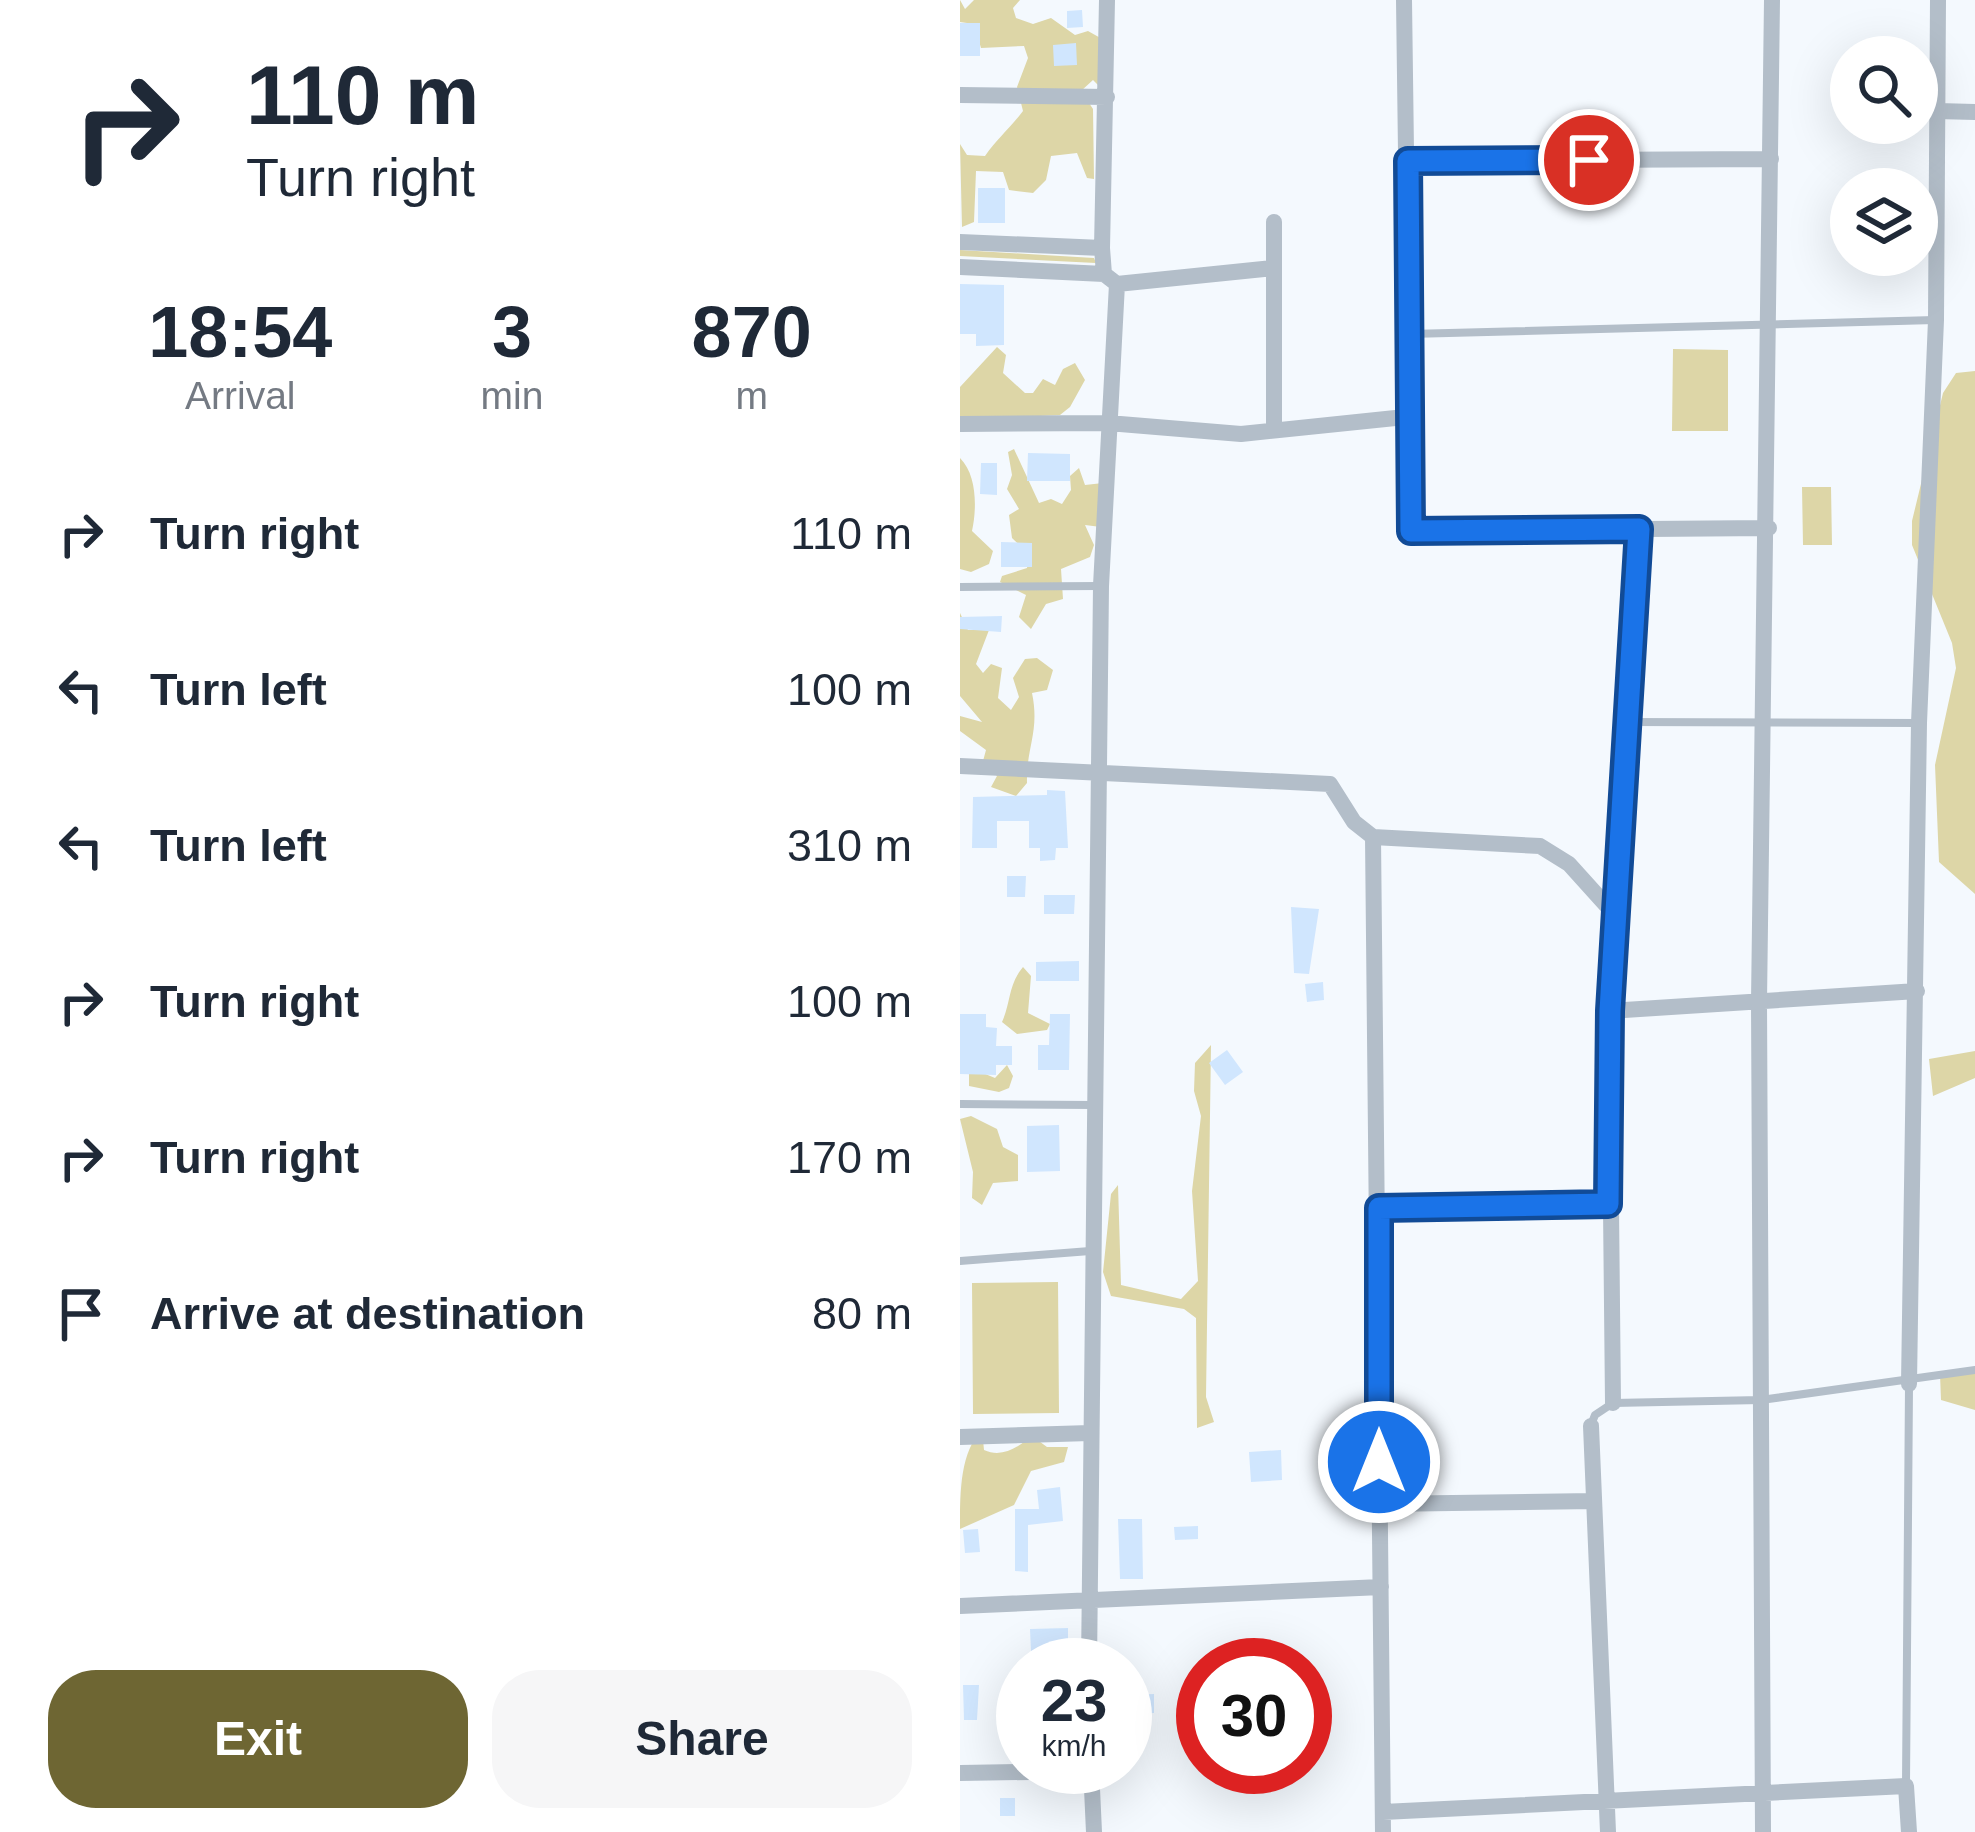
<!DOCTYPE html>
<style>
:root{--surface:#fff;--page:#f6f6f7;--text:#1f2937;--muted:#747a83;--accent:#6e6633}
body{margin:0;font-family:Helvetica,sans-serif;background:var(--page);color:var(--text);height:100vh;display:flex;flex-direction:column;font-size:45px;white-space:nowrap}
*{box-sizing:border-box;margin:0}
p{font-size:39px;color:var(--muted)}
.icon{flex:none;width:66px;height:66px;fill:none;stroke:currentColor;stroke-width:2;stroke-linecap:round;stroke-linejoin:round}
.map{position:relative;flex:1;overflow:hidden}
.sheet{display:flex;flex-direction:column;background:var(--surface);width:960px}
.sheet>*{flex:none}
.hud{background:#fff;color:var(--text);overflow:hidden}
.buttons{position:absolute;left:870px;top:36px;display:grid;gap:24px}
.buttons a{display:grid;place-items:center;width:108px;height:108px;border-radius:50%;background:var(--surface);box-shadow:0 12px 48px #0002;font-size:60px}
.speed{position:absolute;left:36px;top:1638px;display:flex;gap:24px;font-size:60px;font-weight:700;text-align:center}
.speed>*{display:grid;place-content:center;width:156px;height:156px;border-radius:50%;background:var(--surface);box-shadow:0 12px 48px #0002;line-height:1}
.speed small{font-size:30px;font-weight:400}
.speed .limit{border:18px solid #d22;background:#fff;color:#111}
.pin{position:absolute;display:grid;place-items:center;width:102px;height:102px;color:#fff;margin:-51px;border:6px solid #fff;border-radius:50%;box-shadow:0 3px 12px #0007}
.me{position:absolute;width:132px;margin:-66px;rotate:0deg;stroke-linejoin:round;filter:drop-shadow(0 0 9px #0008)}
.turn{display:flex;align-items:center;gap:42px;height:252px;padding:0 48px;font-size:54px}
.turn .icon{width:156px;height:156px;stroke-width:2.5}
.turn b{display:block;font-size:84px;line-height:102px}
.eta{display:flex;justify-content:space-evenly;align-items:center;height:204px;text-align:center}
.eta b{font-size:72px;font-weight:800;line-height:84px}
.action{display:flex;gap:24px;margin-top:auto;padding:24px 48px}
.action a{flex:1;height:138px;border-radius:48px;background:var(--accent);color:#fff;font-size:48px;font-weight:800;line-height:138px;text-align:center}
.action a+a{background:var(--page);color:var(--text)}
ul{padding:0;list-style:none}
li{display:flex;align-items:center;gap:36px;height:156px;padding:0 48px}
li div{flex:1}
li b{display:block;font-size:45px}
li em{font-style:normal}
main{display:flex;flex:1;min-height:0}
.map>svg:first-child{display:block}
.green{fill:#ddd6a7}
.building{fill:#d0e6fe}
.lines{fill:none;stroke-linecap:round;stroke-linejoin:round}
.service{stroke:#b3bec9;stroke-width:8}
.minor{stroke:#b3bec9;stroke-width:16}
.route-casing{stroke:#114b97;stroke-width:30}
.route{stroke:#1a73e8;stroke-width:21}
</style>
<main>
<section class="sheet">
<div class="hud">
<div class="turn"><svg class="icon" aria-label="right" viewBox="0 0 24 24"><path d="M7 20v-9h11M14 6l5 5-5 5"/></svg><div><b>110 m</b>Turn right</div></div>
</div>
<div class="eta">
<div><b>18:54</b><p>Arrival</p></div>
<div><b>3</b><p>min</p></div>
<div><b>870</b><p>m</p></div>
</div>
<ul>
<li><svg class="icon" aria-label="right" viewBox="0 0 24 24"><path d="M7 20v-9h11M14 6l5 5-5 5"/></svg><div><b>Turn right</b></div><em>110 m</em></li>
<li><svg class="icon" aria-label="left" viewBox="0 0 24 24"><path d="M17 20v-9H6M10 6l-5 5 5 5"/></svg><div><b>Turn left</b></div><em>100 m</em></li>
<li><svg class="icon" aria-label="left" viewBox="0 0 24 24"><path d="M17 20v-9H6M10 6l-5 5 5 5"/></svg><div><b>Turn left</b></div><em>310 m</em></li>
<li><svg class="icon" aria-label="right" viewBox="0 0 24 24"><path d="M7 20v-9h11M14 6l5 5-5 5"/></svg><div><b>Turn right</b></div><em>100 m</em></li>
<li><svg class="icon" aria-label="right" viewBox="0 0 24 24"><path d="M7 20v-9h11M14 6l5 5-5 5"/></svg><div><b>Turn right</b></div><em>170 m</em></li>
<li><svg class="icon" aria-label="arrive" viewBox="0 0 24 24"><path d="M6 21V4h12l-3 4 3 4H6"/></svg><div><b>Arrive at destination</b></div><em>80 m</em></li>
</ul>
<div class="action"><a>Exit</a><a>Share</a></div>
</section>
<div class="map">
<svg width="1015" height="1832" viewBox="0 0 1015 1832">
<rect width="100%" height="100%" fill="#f4f9fe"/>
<path class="green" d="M0,0L5,9L14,0H60L53,8L56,18L73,24L91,18L115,35L128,31L144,40L138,85L133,80L121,91L133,109L134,179L127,178L117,153L91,156L86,180L73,193L49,190L43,172L16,171L14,222L2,227L0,144L7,155L25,156C37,139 50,128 63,111L57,87L68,58L64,46L21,48L14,24L0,22Z
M0,250L134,258L136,263L0,256Z
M37,347L46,355L43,373L65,393H73L83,379L95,385L103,369L115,363L125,380L110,407L100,415L0,420V387Z
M713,349L768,350V431H712Z
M1015,371V894L979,862L975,765L996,668L992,643L952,545V521L983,393L996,373Z
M54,449L79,503L91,499L102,504L111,490L110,476L119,468L125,485L143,483L141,527L125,525L134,545L130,557L101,569L103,599L86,604L71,629L59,617L66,595L40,582L42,576L67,568L69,554L52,538L49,515L59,509L47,489L52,475L48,452Z
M0,458C17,475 17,508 12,531L33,551L29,564L11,572L0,569Z
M842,487H871L872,545H843Z
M0,613L8,630H29L16,664L23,673L31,664L42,668L38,698L51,710L59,697L53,678L65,659L77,658L93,670L87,690L72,693C80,732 66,747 67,783L56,796L31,787L37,776L23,761L26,750L0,731V716L22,722L0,696Z
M63,967L71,976L68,1013L90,1024L87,1030L57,1034L42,1022C51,1002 48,985 63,967Z
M251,1045L246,1397L254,1422L237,1428L236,1318L224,1309L151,1296L143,1272L151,1194L158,1185L161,1285L221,1299L238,1281L232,1191L241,1116L234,1091L235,1063Z
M1015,1051V1078L973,1096L969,1059Z
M9,1057L18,1071L35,1078L47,1065L53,1076L49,1088L39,1092L9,1086Z
M11,1116L37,1129L43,1147L58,1155V1181L33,1183L22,1205L12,1198L13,1172L0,1119Z
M98,1282L99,1413L13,1414L12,1283Z
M1015,1368V1410L981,1400L980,1374Z
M22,1430L24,1450C42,1458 57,1448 72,1436L87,1447H108L104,1462L71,1471L54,1505L0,1529C0,1492 0,1452 22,1430Z"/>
<path class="building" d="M122,10L123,27L107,28V11Z
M0,23H20V56H0Z
M116,43L117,65L94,66L93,45Z
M18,188H45V223H18Z
M0,284L44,285V345L16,346V334H0Z
M68,453L110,454V481H67Z
M21,463H37V495L20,494Z
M41,542L72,543V567H41Z
M42,616L41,632L0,629V617Z
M87,790L105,791L108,848H96L95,860L80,861V848H69V821H37V848H12L13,797L87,795Z
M47,876H66L65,897H47Z
M84,895H115L114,914H84Z
M331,907L359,909L349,974L334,973Z
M119,961V981H76V962Z
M363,982L364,1000L347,1002L345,984Z
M0,1014H26V1027L37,1028L36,1046H52V1065H36V1075L0,1074Z
M90,1014H110L109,1070H78V1045H89Z
M267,1050L283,1072L265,1085L249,1063Z
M99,1125L100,1171L67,1172V1126Z
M321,1450L322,1480L291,1482L289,1452Z
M100,1487L103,1521L68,1525V1572L55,1571V1509H79L77,1490Z
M158,1519H182L183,1579H160Z
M238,1526V1539L215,1540L214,1527Z
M18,1529L20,1552L5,1553L3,1530Z
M108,1628V1649L71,1651L70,1629Z
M3,1685H19L17,1720H4Z
M194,1694V1713L172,1714L171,1695Z
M40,1798H55V1816H40Z"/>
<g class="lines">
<path class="service" d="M450,334L975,320
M0,587L139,586
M668,722L959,723
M0,1104L133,1105
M0,1261L130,1251
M631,1425L635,1415L653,1403L801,1400L1015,1370
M946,1785L949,1386"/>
<path class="minor" d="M444,0L451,531L809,528
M0,95L147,97
M977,111L1015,112
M448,161L811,159
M314,222V430
M0,242L142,248
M0,267L144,274
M157,284L313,268
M0,424L148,423L281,434L445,417
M0,766L370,784L394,822L413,837L580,846L609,864L655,915
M413,837L423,1832
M649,1011L957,991
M419,1208L648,1204
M949,1384L959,723L976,320L978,0
M653,1403L649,1011L678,529
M631,1426L648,1832
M0,1437L130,1433
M420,1504L634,1501
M0,1606L421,1587
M129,1665L141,586L157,284L144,274L142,248L147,0
M131,1767L134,1832
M0,1773L131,1771
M423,1812L946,1786L949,1832
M803,1832L799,1002L812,0"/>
</g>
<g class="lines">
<defs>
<path id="route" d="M419,1462V1208L648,1204L650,1011L679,529L451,531L448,161L629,160"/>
</defs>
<use href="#route" class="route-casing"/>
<use href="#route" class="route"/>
</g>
</svg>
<div class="buttons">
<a><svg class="icon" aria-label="search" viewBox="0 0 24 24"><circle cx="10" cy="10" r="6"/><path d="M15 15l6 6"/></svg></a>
<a><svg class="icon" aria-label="layers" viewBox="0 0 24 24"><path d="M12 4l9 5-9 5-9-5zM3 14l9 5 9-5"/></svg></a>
</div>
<div class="speed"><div>23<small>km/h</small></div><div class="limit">30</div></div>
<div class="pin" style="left:629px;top:160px;background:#d93025"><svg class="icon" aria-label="arrive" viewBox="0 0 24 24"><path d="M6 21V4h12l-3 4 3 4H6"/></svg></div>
<svg class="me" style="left:419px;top:1462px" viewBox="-20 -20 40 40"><circle r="17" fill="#1a73e8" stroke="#fff" stroke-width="3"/><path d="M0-11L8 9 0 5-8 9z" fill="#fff"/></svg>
</div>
</main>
